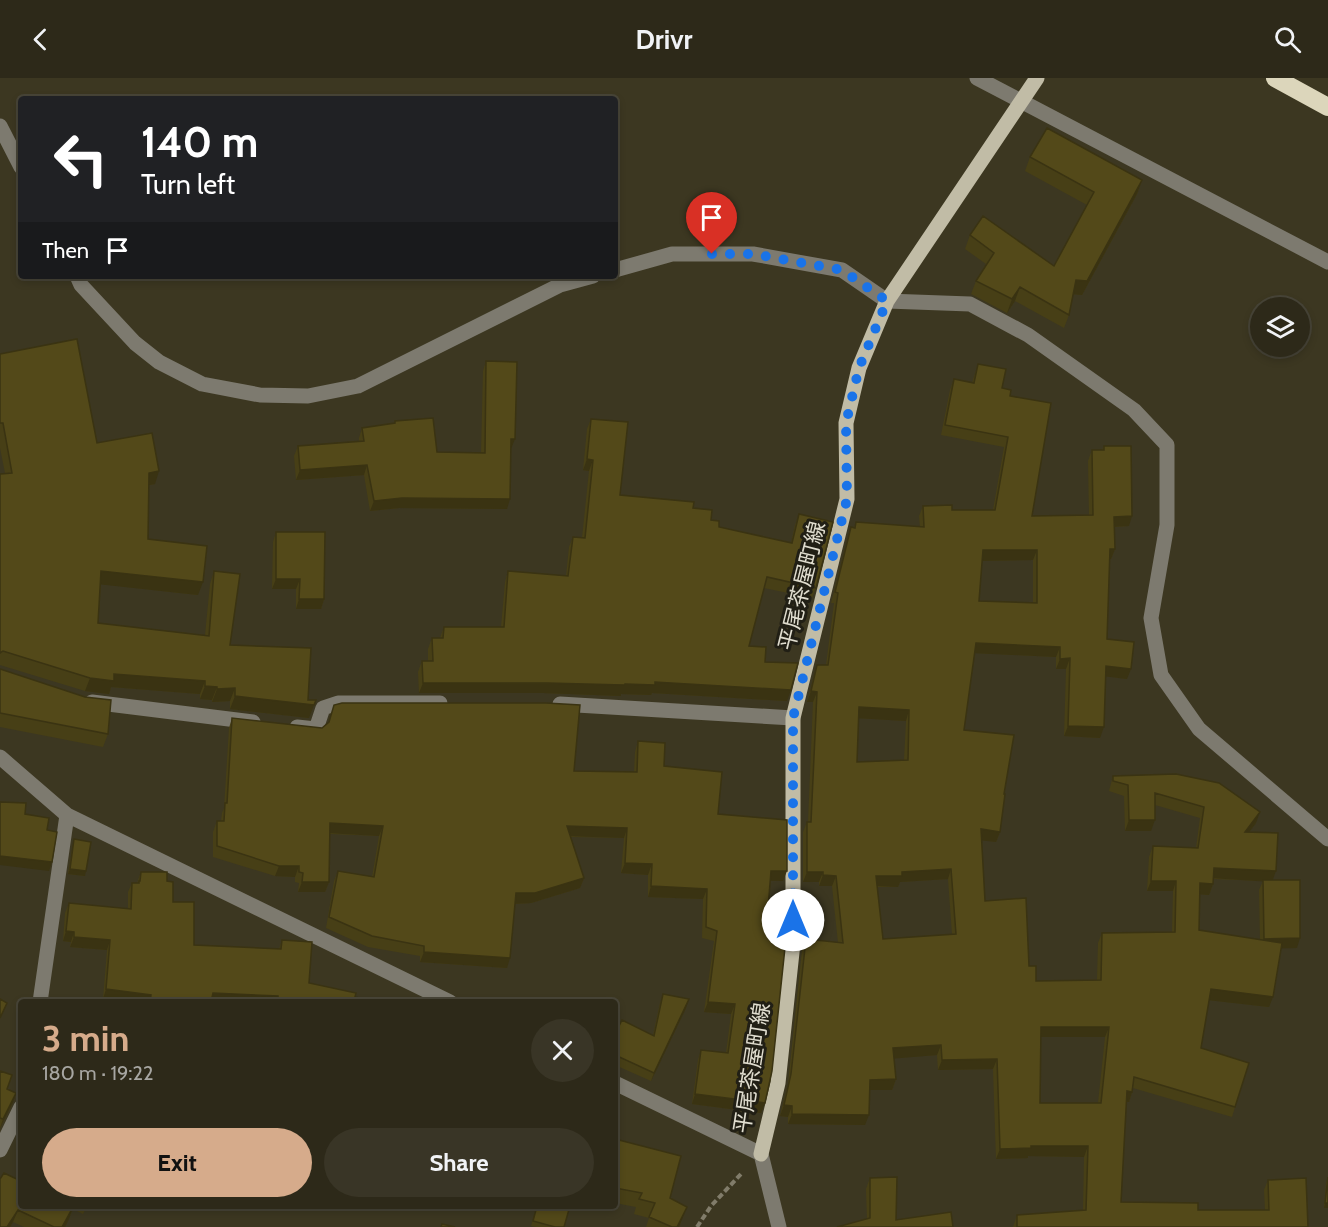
<!DOCTYPE html>
<meta charset="utf-8">
<style>
:root{--surface:#2d2919;--page:#393526;--text:#f1f3f6;--muted:#a7a6a2;--line:#484538;--accent:#d6ab8b}
body{margin:0;font-family:Cabin,"Noto Sans JP",sans-serif;background:var(--page);color:var(--text);height:100vh;display:flex;flex-direction:column;font-size:22px;white-space:nowrap}
*{box-sizing:border-box;margin:0}
p{font-size:20px;color:var(--muted)}
.icon{flex:none;width:33px;height:33px;fill:none;stroke:currentColor;stroke-width:2;stroke-linecap:round;stroke-linejoin:round}
.map{position:relative;flex:1;overflow:hidden}
.panel{position:absolute;left:18px;top:921px;width:600px;height:210px;display:flex;flex-direction:column;background:var(--surface);border-radius:6px;box-shadow:0 3px 9px #0003,0 0 0 2px var(--line)}
.panel>*{flex:none}
.banner{position:absolute;left:18px;top:18px;width:600px;height:183px;border-radius:6px;box-shadow:0 3px 9px #0003,0 0 0 2px var(--line);background:#202124;color:#fff;overflow:hidden}
.controls{position:absolute;left:1250px;top:219px;display:grid;gap:12px}
.controls a{display:grid;place-items:center;width:60px;height:60px;border-radius:50%;background:var(--surface);box-shadow:0 3px 9px #0003,0 0 0 2px var(--line);font-size:30px}
.pin{position:absolute;display:grid;place-items:center;width:51px;height:51px;color:#fff;margin:-62px -26px;border-radius:50% 50% 50% 0;rotate:-45deg;box-shadow:0 0 6px #0007}
.pin .icon{rotate:45deg}
.me{position:absolute;width:66px;margin:-33px;rotate:0deg;stroke-linejoin:round;filter:drop-shadow(0 0 4px #0008)}
.turn{display:flex;align-items:center;gap:21px;height:126px;padding:0 24px;font-size:27px}
.turn .icon{width:78px;height:78px;stroke-width:2.5}
.turn b{display:block;font-size:42px;line-height:51px}
.then{display:flex;align-items:center;height:57px;padding:0 24px;background:#0003;gap:12px;font-size:22px}
.round{display:grid;place-items:center;flex:none;width:63px;height:63px;border-radius:32px;background:var(--page)}
.head{display:flex;align-items:center;justify-content:space-between;height:102px;padding:0 24px}
h1{font-size:36px;font-weight:800;line-height:45px;color:var(--accent)}
.button{display:flex;gap:12px;margin-top:auto;padding:12px 24px}
.button a{flex:1;height:69px;border-radius:36px;background:var(--accent);color:#111;font-size:24px;font-weight:800;line-height:69px;text-align:center}
.button a+a{background:var(--page);color:var(--text)}
header{display:flex;justify-content:space-between;align-items:center;height:78px;padding:0 24px;background:var(--surface);font-size:27px;font-weight:800}
.map>svg:first-child{display:block}
.lines{fill:none;stroke-linecap:round;stroke-linejoin:round}
.path{stroke:#817c6a;stroke-width:4;stroke-dasharray:6 3;stroke-linecap:butt}
.minor{stroke:#7d7a6f;stroke-width:15}
.major{stroke:#c1bca6;stroke-width:15}
.highway{stroke:#dcd6bb;stroke-width:18}
.wall{fill:#473f16;fill-rule:evenodd}
.shaded-wall{fill:#3a3312}
.building{fill:#534919;stroke:#3a3312;stroke-width:1.5;fill-rule:evenodd}
.route{stroke:#1a73e8;stroke-width:10;stroke-dasharray:0 18}
.labels{text-anchor:middle;dominant-baseline:central;stroke-width:6;stroke-linejoin:round;paint-order:stroke}
.street-label{font-size:22px;fill:#e0ddcf;stroke:#211f15}
</style>
<header><svg class="icon" aria-label="back" viewBox="0 0 24 24"><path d="M15 5l-7 7 7 7"/></svg>Drivr<svg class="icon" aria-label="search" viewBox="0 0 24 24"><circle cx="10" cy="10" r="6"/><path d="M15 15l6 6"/></svg></header>
<div class="map">
<svg width="1328" height="1149" viewBox="0 0 1328 1149">
<rect width="100%" height="100%" fill="#3c3721"/>
<g class="lines">
<path class="path" d="M697,1149L711,1128L741,1096"/>
<path class="minor" d="M977,0L1328,184
M0,48L21,89
M615,192L672,176H753L842,192L887,223L970,226L1028,257L1134,332L1167,367V447L1151,540L1161,597L1199,651L1328,761
M77,198L81,207L135,265L159,284L202,306L260,317L308,318L358,308L560,207L593,198
M92,624L253,644
M560,626L793,640
M297,649L316,651L323,630L338,625H440
M0,679L67,737L450,924
M40,924L67,737
M615,1005L761,1076L779,1149
M0,1072L21,1029"/>
<path class="major" d="M761,1076L778,1005L793,865V640L847,421L846,345L859,290L887,223L1037,0"/>
<path class="highway" d="M1275,0L1328,29"/>
</g>
<path class="wall" d="M1030,79L1142,102L1137,116L1082,217L1073,216L1069,237L1064,250L1015,223L1007,235L971,216L976,203L986,186L965,171L970,157L1054,188L1087,127L1025,93Z
M0,276L97,365L155,406L149,407L148,461L198,517L101,506L98,545L205,557L210,506L214,493L230,567L308,622L309,640L230,631V623L212,624V622L200,621V616L111,609L109,616L85,613L0,587V396L5,395L0,370Z
M486,283L511,371L507,431L399,430L370,433L364,397L296,402L294,378L298,368L359,363V360L362,350L394,345L395,343L437,374L481,375L483,293Z
M978,286L1010,318L1032,438L1089,437L1088,383L1092,372H1102L1104,368L1129,448L1114,449L1115,471L1111,481H1110L1107,561L1127,601L1106,598L1100,660L1064,658L1066,591H1056V579L975,575L964,652L1004,716L1000,754L996,764L982,762L985,823L1029,888L1036,903L1097,902L1098,865L1102,855L1172,854L1173,813H1147L1149,779L1153,768L1196,770L1200,740L1155,727L1151,753H1125L1124,718L1109,713L1113,698L1256,745L1249,754L1273,802L1297,870H1281L1269,929L1209,922L1201,970L1235,1029L1232,1039L1133,1010L1132,1014L1129,1024H1126L1121,1124L1198,1132H1265L1264,1112L1268,1102L1308,1149H1013L1017,1137L1083,1132L1084,1079L1028,1078V1080L996,1081L993,991L938,992L937,977L894,980L896,1001L892,1012H870L865,1047L788,1046V1039L780,1038L788,1006L802,872L806,861L838,865L832,808H819V804H803V754L807,744H808L813,624H807L814,597L817,587H826L834,525H831L848,459L851,449L854,450L856,444L920,449L919,438L923,428L952,432H993L1004,369L941,357L950,312L954,301L972,305ZM1033,482V525L979,523L982,483ZM859,640L906,643L904,682L857,684ZM948,801L952,856L883,861L877,809H898L900,804ZM1213,801L1263,803L1259,812L1260,862L1199,852L1200,816L1209,817L1213,806ZM1041,959H1105L1098,1025H1040Z
M591,341L620,417L693,430L719,449L791,465L795,447L799,436L816,510L812,520L764,510L749,568L765,584L787,623L652,615L651,617L621,616V618L543,615H419L418,594L422,583H428V571L432,560H440L444,549H501L505,504L508,493L566,498L569,469L573,459L582,460L589,393L583,392L587,351Z
M276,454L324,521L321,531H296V511H272L273,464Z
M0,591L108,656L103,669L0,649Z
M232,640L574,693L634,694L635,674L638,663L664,688L718,736L783,803H770L767,843L761,1035L692,1026L698,982L701,972L726,975L731,936L704,934L714,863L702,860L703,821L648,819V797L621,795L624,760L571,759L584,800L580,810L531,825L515,826L507,890L420,884V878L368,869L326,850L334,803L338,793L372,799L379,758L330,756L329,804L325,814H298L299,805L295,804V799L275,798L213,779V754L217,743H221L222,735L224,730L229,650Z
M74,761L85,798L68,796L73,766Z
M141,794L167,803L173,824L194,867L279,871L282,862L309,905L355,919L375,924H126L103,921L107,872L70,869L71,864L63,863L65,835L69,825L128,831V814L132,805H137Z
M663,916L686,930L651,1003L615,987V956L653,957L660,925Z
M0,993L7,1011L16,1015L13,1024L0,1050Z
M21,1049V1060L17,1058Z
M615,1061L670,1120L681,1144L679,1149H646L649,1140L634,1136L636,1129L615,1125Z
M1328,1099V1130H1324L1326,1105Z
M870,1100L896,1142L867,1141L866,1111Z
M21,1128H87L83,1136L73,1131L65,1149H24L13,1144L10,1149H0Z
M537,1128L564,1149H536L531,1148Z"/>
<path class="shaded-wall" d="M1142,102L1137,116L1082,217L1071,216L1076,202Z
M1020,209L1015,223L1007,235L1012,221Z
M511,361H515L511,371Z
M587,381L593,382L589,393L583,392Z
M367,387L364,397L296,402L300,392Z
M159,393L155,406L144,408L149,395Z
M402,420L510,421L507,431L399,430L370,433L374,423Z
M1132,438L1129,448L1110,449L1114,439Z
M1110,471H1115L1111,481H1106Z
M983,472H1037L1033,482L979,483Z
M101,493L203,504L198,517L97,506Z
M276,501H300L296,511H272Z
M299,521H324L321,531H296Z
M976,565L1060,569L1056,579L972,575Z
M1070,580L1066,591H1056L1060,581Z
M1106,588L1131,591L1127,601L1102,598Z
M114,596L205,603L200,616L111,609L109,616L85,613L90,600Z
M655,604L791,612L787,623L652,615L651,617L621,616V618L543,615H419L423,605L625,606Z
M205,608L217,609L212,622L200,621Z
M235,610L230,623L212,624L217,611Z
M811,613L817,614L813,624H807Z
M235,618L314,627L309,640L230,631Z
M859,629L909,632L906,643L855,640Z
M1068,648L1104,649L1100,660L1064,658Z
M1260,734L1256,745L1241,765L1245,754Z
M1129,742H1155L1151,753H1125Z
M330,745L383,748L379,758L327,755Z
M567,748L627,750L624,760L564,758Z
M981,751L1000,754L996,764L978,762Z
M0,778L52,784L49,793L0,787Z
M625,785L652,786L648,797L621,795Z
M279,788H299L295,799L275,798Z
M1214,790L1276,793L1272,804L1210,800Z
M70,791L86,793L85,798L68,796Z
M951,791L948,801L900,804L898,809L873,808L876,798L902,794Z
M771,793H787L783,803H768Z
M807,794H823L819,804H803Z
M823,797L836,798L832,808H819Z
M584,800L580,810L531,825L512,826L516,815Z
M1151,803H1176L1173,813H1147Z
M302,804H329L325,814H298Z
M1200,805L1213,806L1209,817L1196,816Z
M651,808L707,811L703,821L648,819Z
M66,853L74,854L71,864L63,863Z
M74,859L110,862L107,872L70,869Z
M1300,860L1297,870L1260,871L1264,861Z
M424,874L510,880L507,890L420,884Z
M106,911L151,917L149,924H126L103,921Z
M1211,911L1273,919L1269,929L1207,922Z
M213,915L278,918L276,924H210Z
M689,921L686,930L651,1003L654,995Z
M708,924L735,926L731,936L704,934Z
M1041,949H1109L1105,959H1037Z
M941,967L937,977L889,981L893,970Z
M997,981L993,991L938,992L942,982Z
M896,1001L892,1012H866L870,1002Z
M1127,1013L1132,1014L1129,1024L1123,1023Z
M16,1015L13,1024L0,1050L3,1041Z
M695,1016L765,1025L761,1035L692,1026Z
M784,1027L792,1028L788,1039L780,1038Z
M792,1036L869,1037L865,1047L788,1046Z
M1031,1068H1088L1084,1079L1028,1078V1080L996,1081L1000,1071Z
M1325,1125H1328V1130H1324Z
M73,1129L69,1141L65,1149H62Z
M687,1129L679,1149H677Z
M18,1132L13,1144L10,1149H7Z"/>
<path class="building" d="M1047,50L1142,102L1087,203L1076,202L1069,237L1020,209L1012,221L976,203L994,175L970,157L983,138L1054,188L1094,114L1030,79Z
M77,261L97,365L152,355L159,393L149,395L148,461L207,468L203,504L101,493L98,545L209,558L214,493L240,496L230,567L311,570L308,622H316L314,627L235,618V610L217,611V609L205,608V603L114,596V603L90,600L3,573L0,575V396L12,395L3,345H0V276Z
M486,283L517,284L515,361H511L510,421L402,420L374,423L367,387L300,392L298,368L364,363L362,350L395,345V343L433,340L437,374L485,375Z
M978,286L1006,291L1002,310L1011,312L1010,318L1051,325L1032,438L1093,437L1092,372H1104V368H1131L1132,438L1114,439L1115,471H1110L1107,561L1134,564L1131,591L1106,588L1104,649L1068,648L1070,580L1060,581V569L976,565L964,652L1014,657L1004,716H1005L1000,754L981,751L985,823L1026,820L1029,888H1036V903L1101,902L1102,855L1175,854L1176,803H1151L1153,768L1198,770L1204,729L1155,715V742H1129L1128,707L1113,703V698L1176,696L1219,705L1260,734L1245,754L1278,755L1276,793L1214,790L1213,806L1200,805L1199,852L1282,865L1273,919L1211,911L1201,970L1249,985L1235,1029L1134,999L1132,1014L1127,1013L1121,1124L1198,1125V1132H1269L1268,1102L1306,1100L1308,1149H1017V1137L1086,1132L1088,1068H1031V1070L1000,1071L997,981L942,982L941,967L893,970L896,1001L870,1002L869,1037L792,1036V1028L784,1027L791,996L806,861L843,865L836,798L823,797V794H807V744H811L817,614L811,613L817,587H828L838,515L835,514L851,449L855,450L856,444L924,449L923,428L952,427V432H995L1008,359L945,347L954,301L974,305ZM983,472H1037V525L979,523ZM859,629L909,632L908,682L857,684ZM951,791L956,856L883,861L876,798H902V794ZM1041,949H1109L1101,1025H1040Z
M591,341L628,344L620,417L694,424L693,430L712,432L711,442L719,443V449L792,465L799,436L833,444L816,510L767,499L749,568L766,569L765,584L798,585L791,612L655,604V607L625,606L624,607L547,605H423L422,583H433L432,560H443L444,549H504L508,493L568,498L573,459L585,460L593,382L587,381Z
M276,454H325L324,521H299L300,501H276Z
M0,591L85,619L111,622L108,656L0,635Z
M342,625H546L580,627L574,693L637,694L638,663L665,665L664,688L722,694L718,736L787,742V793H771L767,843L782,844L781,859L786,860L772,993L765,1025L695,1016L701,972L728,975L735,926L708,924L717,853L706,849L707,811L651,808L652,786L625,785L627,750L567,748L584,800L535,815H516L510,880L424,874V868L372,858L329,839L338,793L374,799L383,748L330,745L329,804H302L303,795L299,794V788H279L217,768V743H224L225,725H227L232,640L322,650L329,644L334,627Z
M0,724L26,725L25,736L49,740L47,752L57,754L52,784L0,778Z
M74,761L91,764L86,793L70,791Z
M141,794H167V803L173,804V824H194V867L281,871L282,862L312,864L309,905L356,915L355,919L375,924H278V918L213,915L211,924H150L151,917L106,911L110,862L74,859V854L66,853L69,825L131,831L132,805H139V803H140Z
M1263,802H1300V860L1264,861Z
M663,916L689,921L654,995L615,977V956L622,942L654,958Z
M0,921L7,925L0,940Z
M0,993L12,997L7,1011L16,1015L3,1041L0,1040Z
M615,1061L681,1078L670,1120L687,1129L677,1149H672L649,1139L655,1125L639,1121L642,1115L615,1110Z
M4,1095L21,1103V1128H71L73,1129L62,1149H54L18,1132L7,1149H0V1101Z
M897,1099L896,1142L951,1134L953,1149H837L870,1140V1100Z
M1328,1099V1125H1325Z
M537,1128H570L564,1149H555L533,1143Z
M442,1146L455,1149H441Z"/>
<g class="lines">
<path class="route" d="M712,176H753L842,192L887,223L859,290L846,345L847,421L793,640V842"/>
</g>
<g class="labels">
<g class="street-label">
<text transform="translate(802 508) rotate(-76)">平尾茶屋町線</text>
<text transform="translate(752 990) rotate(-81)">平尾茶屋町線</text>
</g>
</g>
</svg>
<div class="controls">
<a><svg class="icon" aria-label="layers" viewBox="0 0 24 24"><path d="M12 4l9 5-9 5-9-5zM3 14l9 5 9-5"/></svg></a>
</div>
<div class="pin" style="left:712px;top:176px;background:#d93025"><svg class="icon" aria-label="arrive" viewBox="0 0 24 24"><path d="M6 21V4h12l-3 4 3 4H6"/></svg></div>
<svg class="me" style="left:793px;top:842px" viewBox="-20 -20 40 40"><circle r="19" fill="#fff"/><path d="M0-13L10 11 0 6-10 11z" fill="#1a73e8"/></svg>
<div class="banner">
<div class="turn"><svg class="icon" aria-label="left" viewBox="0 0 24 24"><path d="M17 20v-9H6M10 6l-5 5 5 5"/></svg><div><b>140 m</b>Turn left</div></div>
<div class="then">Then<svg class="icon" aria-label="arrive" viewBox="0 0 24 24"><path d="M6 21V4h12l-3 4 3 4H6"/></svg></div>
</div>
<section class="panel">
<div class="head"><div><h1>3 min</h1><p>180 m · 19:22</p></div><a class="round"><svg class="icon" aria-label="close" viewBox="0 0 24 24"><path d="M6 6l12 12M18 6L6 18"/></svg></a></div>
<div class="button"><a>Exit</a><a>Share</a></div>
</section>
</div>
